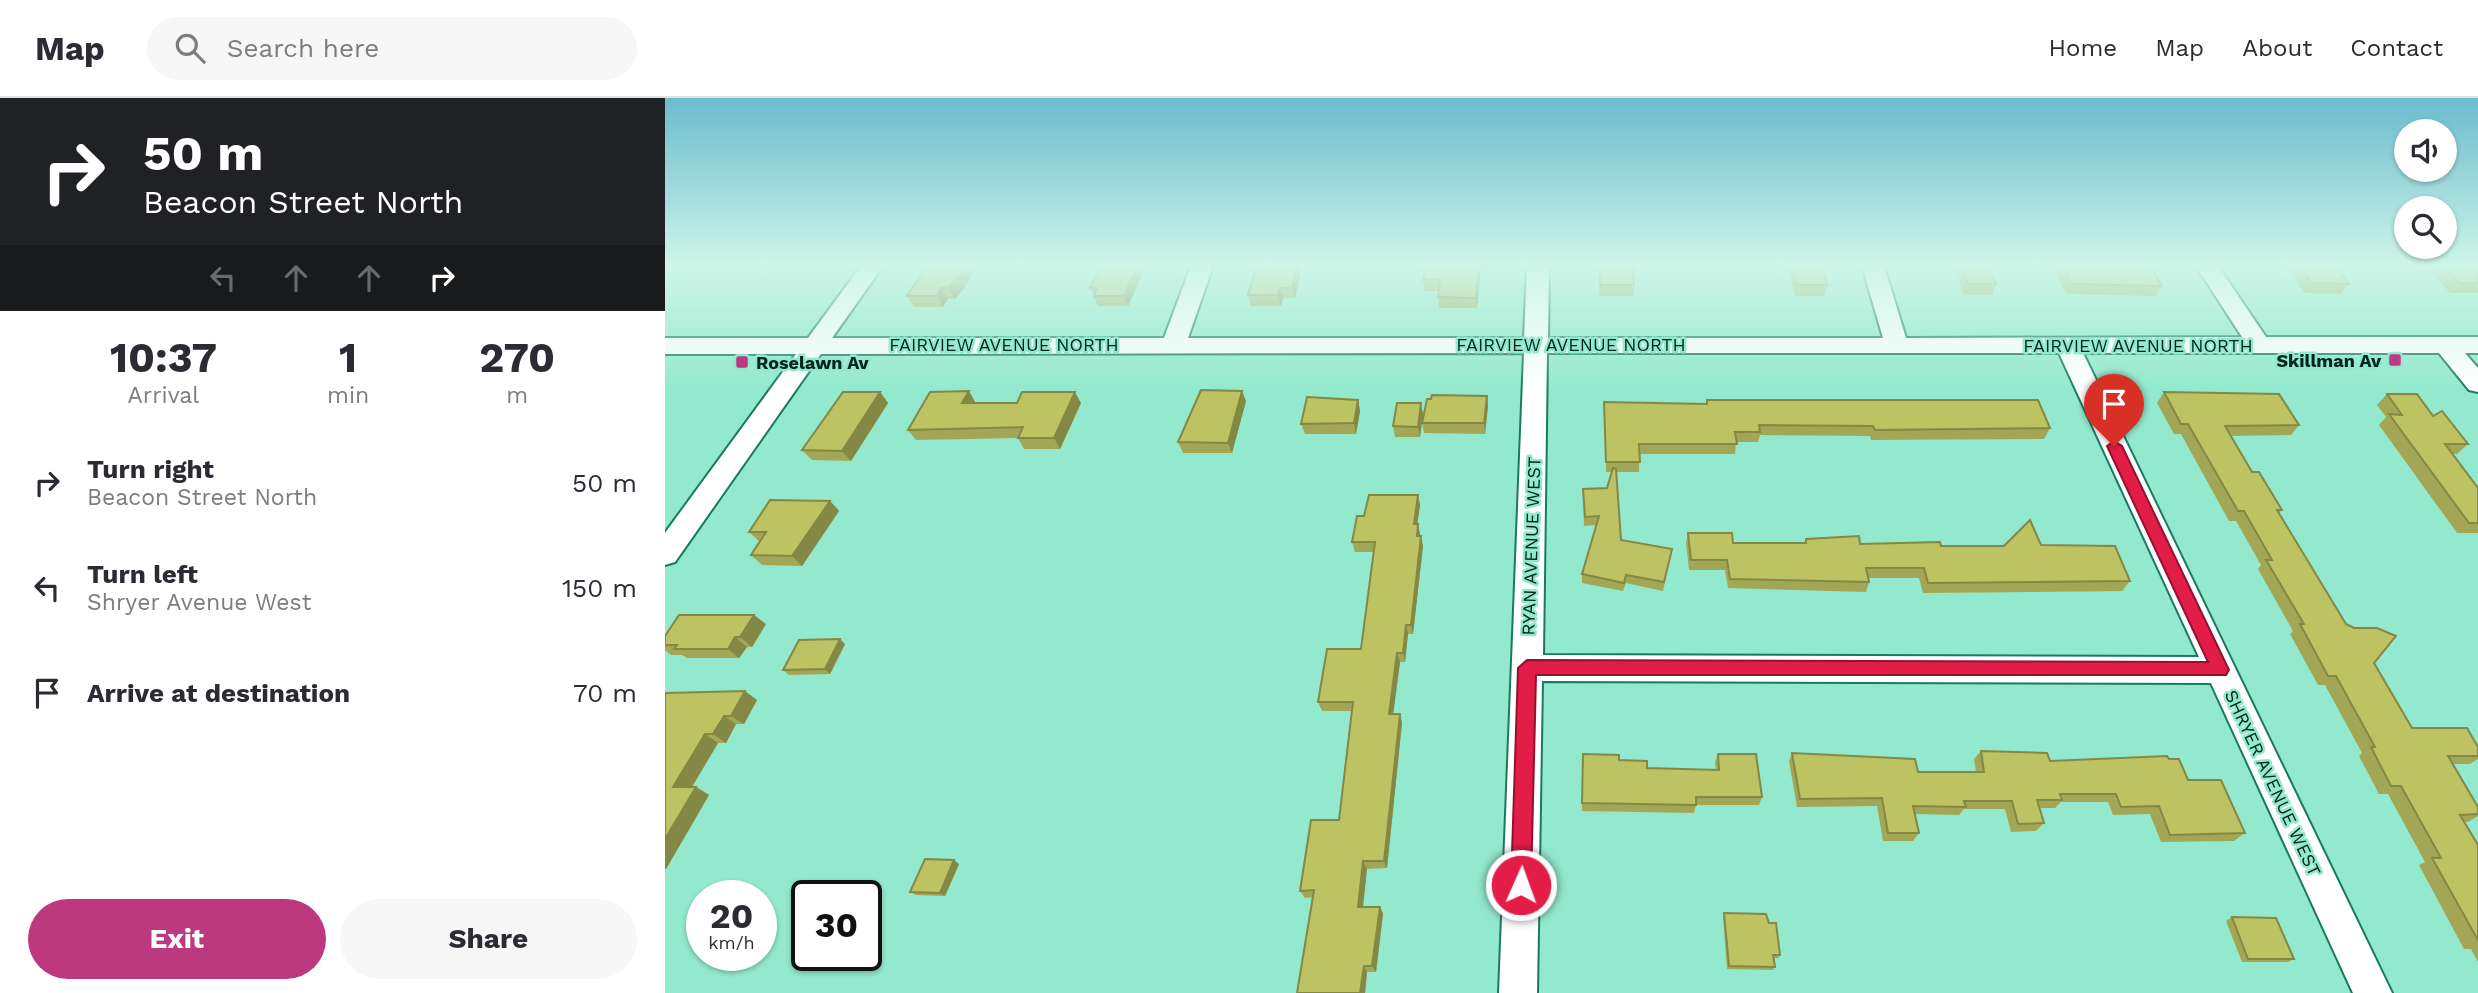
<!DOCTYPE html>
<style>
:root{--surface:#fff;--page:#f7f7f7;--text:#2b2b33;--muted:#7c7c81;--line:#e1e1e2;--accent:#bc3980}
body{margin:0;font-family:"Work Sans",sans-serif;background:var(--page);color:var(--text);height:100vh;display:flex;flex-direction:column;font-size:26px;white-space:nowrap}
*{box-sizing:border-box;margin:0}
p{font-size:23px;color:var(--muted)}
.icon{flex:none;width:38px;height:38px;fill:none;stroke:currentColor;stroke-width:2;stroke-linecap:round;stroke-linejoin:round}
.map{position:relative;flex:1;overflow:hidden}
.panel{display:flex;flex-direction:column;background:var(--surface);width:665px}
.panel>*{flex:none}
.guide{background:#202124;color:#fff;overflow:hidden}
.buttons{position:absolute;left:1729px;top:21px;display:grid;gap:14px}
.buttons a{display:grid;place-items:center;width:63px;height:63px;border-radius:50%;background:var(--surface);box-shadow:0 2px 5px #0004;font-size:35px}
.speed{position:absolute;left:21px;top:782px;display:flex;gap:14px;font-size:35px;font-weight:700;text-align:center}
.speed>*{display:grid;place-content:center;width:91px;height:91px;border-radius:50%;background:var(--surface);box-shadow:0 2px 5px #0004;line-height:1}
.speed small{font-size:18px;font-weight:400}
.speed .limit{border:4px solid #111;border-radius:10px;background:#fff;color:#111}
.pin{position:absolute;display:grid;place-items:center;width:60px;height:60px;color:#fff;margin:-72px -30px;border-radius:50% 50% 50% 0;rotate:-45deg;box-shadow:0 0 7px #0007}
.pin .icon{rotate:45deg}
.me{position:absolute;width:77px;margin:-38px;rotate:2deg;stroke-linejoin:round;filter:drop-shadow(0 0 5px #0008)}
.turn{display:flex;align-items:center;gap:24px;height:147px;padding:0 28px;font-size:32px}
.turn .icon{width:91px;height:91px;stroke-width:2.5}
.turn b{display:block;font-size:49px;line-height:60px}
.lanes{display:flex;align-items:center;height:66px;padding:0 28px;background:#0003;justify-content:center;gap:35px;direction:ltr}
.lanes .off{opacity:.35}
.eta{display:flex;justify-content:space-evenly;align-items:center;height:119px;text-align:center}
.eta b{font-size:42px;font-weight:700;line-height:49px}
.cta{display:flex;gap:14px;margin-top:auto;padding:14px 28px}
.cta a{flex:1;height:80px;border-radius:42px;background:var(--accent);color:#fff;font-size:28px;font-weight:700;line-height:80px;text-align:center}
.cta a+a{background:var(--page);color:var(--text)}
ul{padding:0;list-style:none}
li{display:flex;align-items:center;gap:21px;height:105px;padding:0 28px}
li div{flex:1}
li b{display:block;font-size:26px}
li em{font-style:normal}
header{display:flex;align-items:center;gap:42px;box-sizing:border-box;height:98px;padding:0 35px;background:var(--surface);border-bottom:2px solid var(--line)}
header strong{font-size:33px}
nav{display:flex;gap:38px;margin-inline-start:auto;font-size:24px}
.search{width:490px;height:63px;background:var(--page);display:flex;align-items:center;gap:18px;box-sizing:border-box;padding:0 24px;border-radius:38px;color:var(--muted);font-size:26px}
main{display:flex;flex:1;min-height:0}
.map>svg:first-child{display:block}
.lines{fill:none;stroke-linecap:round;stroke-linejoin:round}
.minor-casing{stroke:#1a7a61;stroke-width:4}
.minor{fill:#fff;fill-rule:evenodd}
.wall{fill:#a3a755}
.shaded-wall{fill:#848845}
.building{fill:#bdc263;stroke:#848845;stroke-width:2}
.route{fill:#e11d48;stroke:#92132f;stroke-width:2}
.poi-dot{fill:#bc3980;stroke:#92e9cd;stroke-width:2.5}
.labels{text-anchor:middle;dominant-baseline:central;stroke-width:5;stroke-linejoin:round;paint-order:stroke}
.street-label{font-size:18px;fill:#00251b;stroke:#92e9cd}
.poi-label{font-size:18px;font-weight:bold;fill:#00251b;stroke:#92e9cd;text-anchor:end}
</style>
<header>
<strong>Map</strong>
<div class="search"><svg class="icon" aria-label="search" viewBox="0 0 24 24"><circle cx="10" cy="10" r="6"/><path d="M15 15l6 6"/></svg>Search here</div>
<nav><a>Home</a><a>Map</a><a>About</a><a>Contact</a></nav>
</header>
<main>
<section class="panel">
<div class="guide">
<div class="turn"><svg class="icon" aria-label="right" viewBox="0 0 24 24"><path d="M7 20v-9h11M14 6l5 5-5 5"/></svg><div><b>50 m</b>Beacon Street North</div></div>
<div class="lanes"><svg class="icon off" aria-label="left" viewBox="0 0 24 24"><path d="M17 20v-9H6M10 6l-5 5 5 5"/></svg><svg class="icon off" aria-label="ahead" viewBox="0 0 24 24"><path d="M12 20V5M6 11l6-6 6 6"/></svg><svg class="icon off" aria-label="ahead" viewBox="0 0 24 24"><path d="M12 20V5M6 11l6-6 6 6"/></svg><svg class="icon" aria-label="right" viewBox="0 0 24 24"><path d="M7 20v-9h11M14 6l5 5-5 5"/></svg></div>
</div>
<div class="eta">
<div><b>10:37</b><p>Arrival</p></div>
<div><b>1</b><p>min</p></div>
<div><b>270</b><p>m</p></div>
</div>
<ul>
<li><svg class="icon" aria-label="right" viewBox="0 0 24 24"><path d="M7 20v-9h11M14 6l5 5-5 5"/></svg><div><b>Turn right</b><p>Beacon Street North</p></div><em>50 m</em></li>
<li><svg class="icon" aria-label="left" viewBox="0 0 24 24"><path d="M17 20v-9H6M10 6l-5 5 5 5"/></svg><div><b>Turn left</b><p>Shryer Avenue West</p></div><em>150 m</em></li>
<li><svg class="icon" aria-label="arrive" viewBox="0 0 24 24"><path d="M6 21V4h12l-3 4 3 4H6"/></svg><div><b>Arrive at destination</b></div><em>70 m</em></li>
</ul>
<div class="cta"><a>Exit</a><a>Share</a></div>
</section>
<div class="map">
<svg width="1813" height="895" viewBox="0 0 1813 895">
<rect width="100%" height="100%" fill="#92e9cd"/>
<g class="lines">
<defs>
<path id="minor" d="M196,168H218L167,240H499L526,168H548L523,240H859L862,168H884L883,240H1218L1197,168H1219L1241,240L1577,239L1531,168H1553L1601,239H1813V255H1800L1813,270V294L1804,292L1774,255H1418L1727,895H1688L1546,585L877,583L872,895H834L859,255L156,256L10,464L0,467V435L131,256H0V240H143ZM882,255H1394L1534,559L878,557Z"/>
</defs>
<use href="#minor" class="minor-casing"/>
<use href="#minor" class="minor"/>
</g>
<path class="wall" d="M262,168H312L300,189L290,201H283L278,209H249L242,198Z
M481,168L463,208H433L425,190Z
M637,168L630,200H618L616,208H586L583,197Z
M757,168H816L812,210H774L773,199L774,193H760L758,182L759,176H758Z
M935,168L969,187L968,198H934Z
M1123,168H1157L1162,187L1159,198H1130Z
M1288,168H1323L1331,186L1327,197H1299Z
M1393,168H1485L1497,188L1491,198L1401,196L1390,174Z
M1620,168H1670L1684,186L1676,196L1640,195Z
M1761,168H1813V195H1785Z
M304,293L310,304V305H416L395,351H359L353,340L251,342L243,332Z
M215,294L223,305L186,363L147,362L137,352Z
M1499,294L1634,327L1626,337L1566,338L1587,374L1617,412L1614,415L1681,526L1709,565L1747,630L1813,649V661L1805,666H1788L1813,709V718L1803,724H1799L1813,747V864L1806,851H1799L1754,767L1760,764L1723,696H1714L1694,658L1697,655L1660,587H1653L1625,536L1628,533L1593,471L1596,467L1571,423H1564L1516,336H1509L1492,305Z
M1722,296L1768,318L1803,346L1792,356H1788L1813,390V435H1792L1714,327L1721,319L1712,307Z
M822,298L823,308L820,336L759,335L757,325Z
M693,302L695,313L691,336H640L636,326Z
M1042,302L1385,330L1379,341L1206,342L1205,338L1095,337L1093,344H1071L1070,356H974V374H951L956,442L1005,460L998,493L961,485L958,493L917,485V476L932,427L919,428L918,400L942,390L947,374H941L939,304L1041,306Z
M581,303L567,355H518L513,344Z
M758,316L755,339H730L728,328Z
M753,397L755,407L752,426L758,448L748,536H743L740,564H735L728,616L737,625L722,770L702,771L698,809H715L718,816L711,874H702L700,895H632L648,799L640,800L635,793L674,722L687,613H657L653,604L696,551L709,454H690L687,444L699,418Z
M165,403L174,413L137,468L97,467L86,457L95,444L84,434Z
M1023,435L1068,445H1139L1141,441L1195,446L1276,448L1376,447L1465,483L1457,493L1258,495L1254,480H1203L1204,484L1201,494L1063,490L1060,472H1024L1021,445Z
M101,526L87,549H82L74,560H22L17,557H6L0,552V538Z
M180,546L165,576L124,577L118,572Z
M0,597L92,602L79,626H71L61,645H53L27,689H31L44,697L1,771H0Z
M1316,653L1385,663L1504,661L1523,682L1580,735L1569,743L1496,744L1485,716L1448,717L1443,704H1396L1390,710H1374L1379,725L1371,733L1346,734L1340,711H1299L1294,717L1250,716L1254,735L1248,743H1218L1212,708L1132,709L1124,663L1127,655L1253,674H1311L1309,661Z
M918,656L954,662L982,670L1051,672L1050,664L1053,656L1097,699L1094,707H1031L1029,715L917,713Z
M294,766L280,798L251,797L245,794Z
M1059,815L1115,857L1113,860H1109L1110,869L1108,872L1062,871L1058,818Z
M1567,819L1629,861L1623,864H1577L1561,823Z"/>
<path class="shaded-wall" d="M300,168H312L300,189L290,201L283,190Z
M472,168H481L463,208L459,198Z
M632,168H637L630,200L627,190Z
M814,168H816L812,210L811,200Z
M276,190L283,201L278,209L272,198Z
M615,190L618,200L616,208L613,197Z
M304,293L310,304L304,316L297,305Z
M577,293L581,303L567,355L563,345Z
M215,294L223,305L186,363L177,353Z
M410,294L416,305L395,351L389,340Z
M822,298L823,308L820,336L819,325Z
M693,302L695,313L691,336L689,325Z
M756,305L758,316L755,339L753,329Z
M753,397L755,407L751,436L749,426Z
M165,403L174,413L137,468L127,458Z
M753,426L755,436L753,448L752,438Z
M756,438L758,448L748,536L746,527Z
M89,517L101,526L87,549L75,539Z
M741,527L743,536L740,564L738,555Z
M70,539L82,549L74,560L63,551Z
M175,541L180,546L165,576L160,571Z
M732,555L735,564L727,625L724,616Z
M80,593L92,602L79,626L66,618Z
M735,616L737,625L722,770L719,763Z
M59,618L71,626L61,645L48,636Z
M40,636L53,645L22,697L8,689Z
M31,689L44,697L1,771H0V741Z
M289,762L294,766L280,798L275,795Z
M698,763L702,771L697,816L693,809Z
M715,809L718,816L711,874L707,868Z
M699,868L702,874L700,895H695Z"/>
<path class="building" d="M262,168H300L293,179L283,190H276L272,198H242Z
M435,168H472L459,198H429L432,190H425Z
M592,168H632L627,190H615L613,197H583Z
M761,168H814L811,200L773,199L775,182H758Z
M935,168H968L969,187H935Z
M1127,168H1157L1162,187H1132Z
M1296,168H1323L1331,186H1303Z
M1398,168H1485L1497,188L1406,186Z
M1635,168H1670L1684,186L1647,185Z
M1779,168H1813V185H1794Z
M536,292L577,293L563,345L513,344Z
M304,293L297,305H352L357,294H410L389,340H353L358,329L243,332L265,294Z
M178,294H215L177,353L137,352Z
M1499,294L1614,296L1634,327L1560,328L1587,374H1594L1617,412H1612L1681,526L1689,530H1712L1731,538L1709,565L1747,630H1802L1813,649V658H1783L1813,709V716L1795,717L1813,747V842L1767,760H1776L1736,688H1726L1706,649H1710L1671,578H1663L1635,526H1639L1601,462H1607L1579,413H1573L1523,326H1516Z
M1722,296H1752L1768,318L1777,313L1803,346H1780L1813,390V425H1804L1724,316L1737,317Z
M767,297L822,298L819,325H757L762,301H766Z
M642,299L693,302L689,325L636,326Z
M1042,302H1373L1385,330L1210,332L1208,328L1094,327L1095,334H1070L1072,346H974L975,364H941L939,304L1042,306Z
M732,305H756L753,329L728,328Z
M948,370L951,371L956,442L1007,451L999,484L961,477L959,485L917,476L934,418L920,419L918,391L942,390Z
M704,397H753L749,426H753L752,438H756L746,527H741L738,555H732L724,616H735L719,763H698L693,809H715L707,868H699L695,895H632L649,792L635,793L646,722H674L688,604H653L662,551H696L710,444H687L692,418H699Z
M105,402L165,403L127,458L86,457L101,434H84Z
M1365,422L1376,447L1450,448L1465,483L1263,485L1259,470H1201L1204,484L1065,481L1062,462H1026L1023,435H1067L1068,445H1141V441L1194,438L1195,446L1275,444L1276,448H1339Z
M14,517H89L75,539H70L63,551H9L12,547H0V538Z
M175,541L160,571L118,572L134,542Z
M80,593L66,618H59L48,636H40L8,689H31L0,741V597L1,595Z
M1316,653L1382,655L1385,663L1502,658L1504,661H1514L1523,682H1556L1580,735L1505,737L1494,708L1456,709L1451,696H1395L1397,702H1372L1379,725L1353,726L1347,703H1299L1301,709L1248,708L1254,735H1223L1217,700L1135,701L1127,655L1250,661L1253,674H1319Z
M918,656L954,657V662L982,663V670L1054,672L1053,656H1091L1097,699H1031V707L917,705Z
M260,761L289,762L275,795L245,794Z
M1059,815L1101,816L1104,825H1111L1115,857H1108L1110,869L1064,868Z
M1567,819L1611,820L1629,861H1583Z"/>
<linearGradient id="sky" x2="0" y2="1"><stop stop-color="#6bbccd"/><stop offset="0.57" stop-color="#cef5e8"/><stop offset="1" stop-color="#cef5e8" stop-opacity="0"/></linearGradient>
<rect width="1813" height="294" fill="url(#sky)"/>
<path class="route" d="M1449,343L1457,348L1564,572L1561,577H871L866,787L863,794L856,797L849,794L846,787L853,570L862,562L1543,564L1442,348Z"/>
<g class="poi-dot">
<rect x="1723" y="255" width="14" height="14" rx="3.5"/>
<rect x="70" y="257" width="14" height="14" rx="3.5"/>
</g>
<g class="labels">
<g class="street-label">
<text x="339" y="246">FAIRVIEW AVENUE NORTH</text>
<text x="906" y="246">FAIRVIEW AVENUE NORTH</text>
<text x="1473" y="247">FAIRVIEW AVENUE NORTH</text>
<text transform="translate(866 448) rotate(-88)">RYAN AVENUE WEST</text>
<text transform="translate(1608 685) rotate(65)">SHRYER AVENUE WEST</text>
</g>
<g class="poi-label">
<text x="1716" y="262">Skillman Av</text>
<text x="91" y="264" text-anchor="start">Roselawn Av</text>
</g>
</g>
</svg>
<div class="buttons">
<a><svg class="icon" aria-label="sound" viewBox="0 0 24 24"><path d="M4 9h4l5-4v14l-5-4H4zM17 9q2 3 0 6"/></svg></a>
<a><svg class="icon" aria-label="search" viewBox="0 0 24 24"><circle cx="10" cy="10" r="6"/><path d="M15 15l6 6"/></svg></a>
</div>
<div class="speed"><div>20<small>km/h</small></div><div class="limit">30</div></div>
<div class="pin" style="left:1449px;top:348px;background:#d93025"><svg class="icon" aria-label="arrive" viewBox="0 0 24 24"><path d="M6 21V4h12l-3 4 3 4H6"/></svg></div>
<svg class="me" style="left:856px;top:787px" viewBox="-20 -20 40 40"><circle r="17" fill="#e11d48" stroke="#fff" stroke-width="3"/><path d="M0-11L8 9 0 5-8 9z" fill="#fff"/></svg>
</div>
</main>
